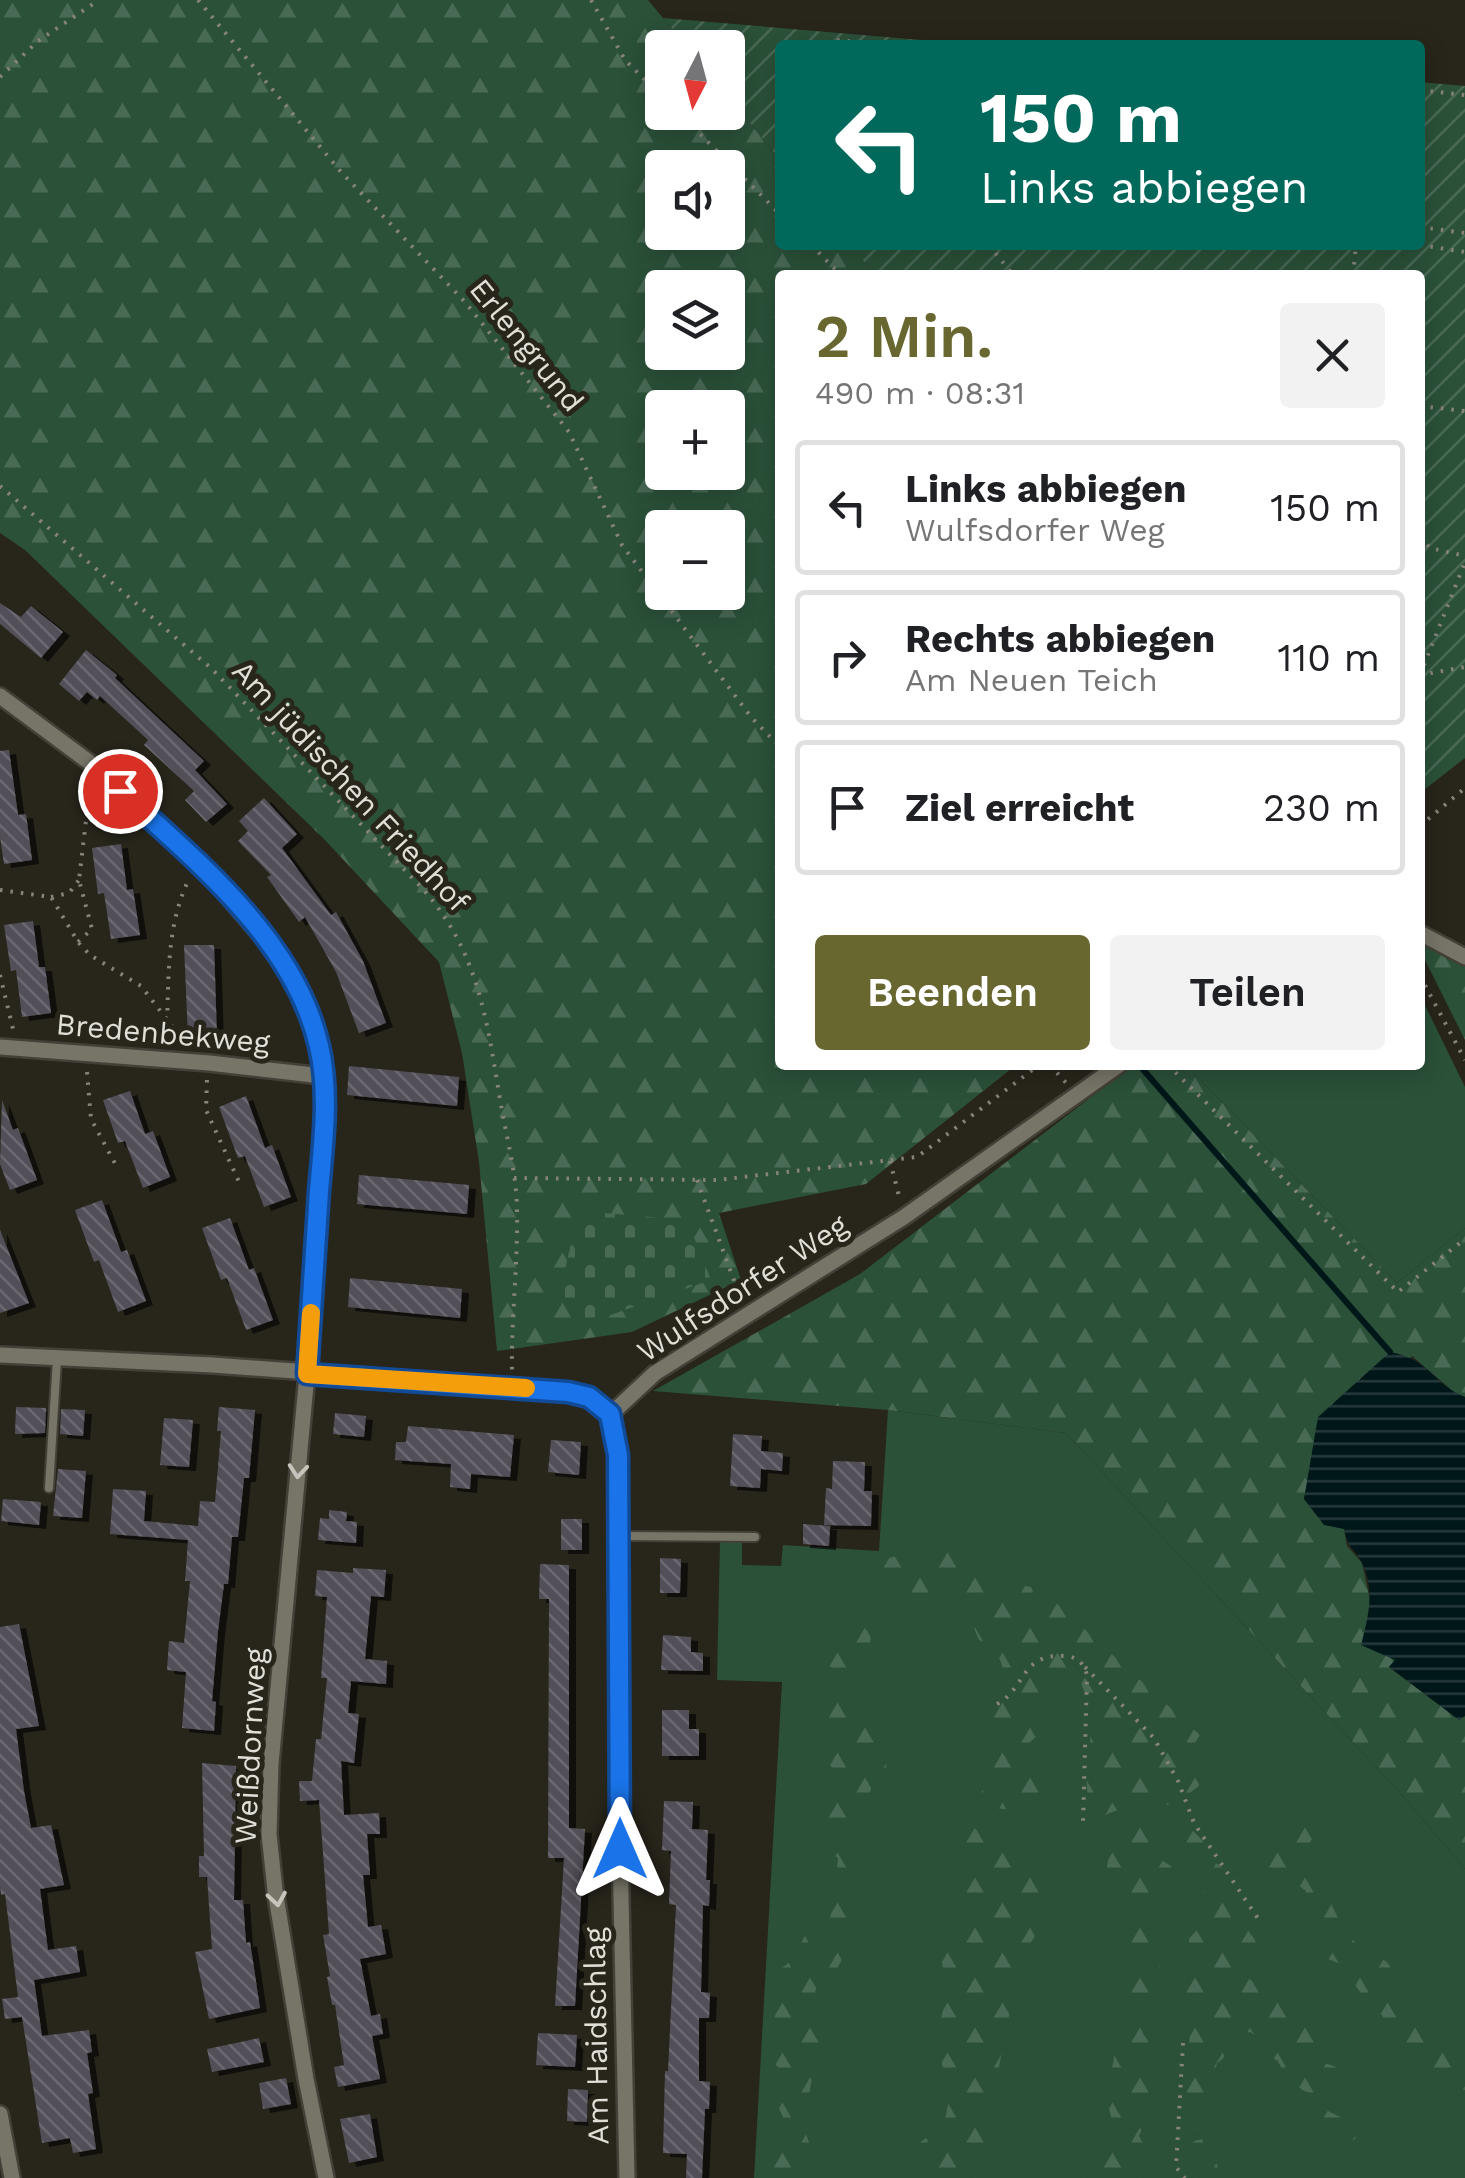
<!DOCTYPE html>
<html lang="de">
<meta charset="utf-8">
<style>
:root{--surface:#fff;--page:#f2f2f2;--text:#202124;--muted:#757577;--line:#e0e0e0;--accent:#696730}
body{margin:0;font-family:"Work Sans",sans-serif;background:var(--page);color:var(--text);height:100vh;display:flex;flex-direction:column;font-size:38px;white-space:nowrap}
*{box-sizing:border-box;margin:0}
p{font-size:32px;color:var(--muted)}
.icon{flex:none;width:55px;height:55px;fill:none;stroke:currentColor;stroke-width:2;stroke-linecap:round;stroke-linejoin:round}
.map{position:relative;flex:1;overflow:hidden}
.sheet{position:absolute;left:775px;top:270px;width:650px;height:800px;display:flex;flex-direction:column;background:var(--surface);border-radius:10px;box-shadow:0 5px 25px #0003}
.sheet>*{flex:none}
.top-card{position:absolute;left:775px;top:40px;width:650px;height:210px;border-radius:10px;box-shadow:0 5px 25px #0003;background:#00695c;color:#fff;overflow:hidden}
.needle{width:65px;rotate:186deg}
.controls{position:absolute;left:645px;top:30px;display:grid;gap:20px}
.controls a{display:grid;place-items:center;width:100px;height:100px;border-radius:10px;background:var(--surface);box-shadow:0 5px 25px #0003;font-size:50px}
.pin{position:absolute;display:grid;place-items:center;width:85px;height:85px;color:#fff;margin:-42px;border:5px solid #fff;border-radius:50%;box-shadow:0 2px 10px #0007}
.me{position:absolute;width:110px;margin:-55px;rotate:0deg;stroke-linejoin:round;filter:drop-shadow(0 0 8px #0008)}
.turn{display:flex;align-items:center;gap:35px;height:210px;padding:0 40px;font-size:45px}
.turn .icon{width:130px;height:130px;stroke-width:2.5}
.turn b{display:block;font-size:70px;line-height:85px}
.round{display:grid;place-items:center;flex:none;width:105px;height:105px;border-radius:10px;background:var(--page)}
.head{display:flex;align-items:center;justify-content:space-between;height:170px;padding:0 40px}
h1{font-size:60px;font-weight:600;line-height:75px;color:var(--accent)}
.primary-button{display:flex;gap:20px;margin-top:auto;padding:20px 40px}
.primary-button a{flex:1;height:115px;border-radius:10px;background:var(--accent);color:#fff;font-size:40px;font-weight:600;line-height:115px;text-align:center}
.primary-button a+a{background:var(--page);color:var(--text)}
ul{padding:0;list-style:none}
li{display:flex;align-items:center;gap:30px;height:135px;margin:0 20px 15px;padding:0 20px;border:5px solid var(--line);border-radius:10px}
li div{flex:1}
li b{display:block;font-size:38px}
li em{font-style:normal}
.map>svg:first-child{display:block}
.grass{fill:#2b5139}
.forest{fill:url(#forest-firs);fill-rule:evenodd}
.cemetery{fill:url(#cemetery-stones)}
.garden{fill:url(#garden-furrows)}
.water{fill:url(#water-rules)}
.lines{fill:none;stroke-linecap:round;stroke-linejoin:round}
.stream{stroke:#001719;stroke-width:6}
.building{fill:url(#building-back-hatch);filter:url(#shadow)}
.service-casing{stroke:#434038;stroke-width:12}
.minor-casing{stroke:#434038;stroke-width:20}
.path{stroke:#86847b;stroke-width:4;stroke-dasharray:2.5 8;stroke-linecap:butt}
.service{stroke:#777468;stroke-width:8}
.minor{stroke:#777468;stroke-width:15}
.oneway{stroke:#c6c4bc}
.route-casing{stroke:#114b97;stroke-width:25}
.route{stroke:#1a73e8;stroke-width:18}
.slow{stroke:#f59e0b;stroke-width:18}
.labels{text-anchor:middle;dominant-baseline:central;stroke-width:10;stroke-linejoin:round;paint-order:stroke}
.street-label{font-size:30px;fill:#e0dfd8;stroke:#28251b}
</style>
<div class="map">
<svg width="1465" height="2178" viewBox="0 0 1465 2178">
<defs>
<pattern id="forest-firs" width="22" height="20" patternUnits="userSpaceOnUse" patternTransform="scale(2.5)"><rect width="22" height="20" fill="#2b5139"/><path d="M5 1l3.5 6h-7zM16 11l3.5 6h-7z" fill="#496a55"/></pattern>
<pattern id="cemetery-stones" width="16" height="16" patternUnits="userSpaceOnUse" patternTransform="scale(2.5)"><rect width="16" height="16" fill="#2b5139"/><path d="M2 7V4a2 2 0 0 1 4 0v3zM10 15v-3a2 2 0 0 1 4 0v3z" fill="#496a55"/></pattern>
<pattern id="garden-furrows" width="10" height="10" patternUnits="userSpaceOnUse" patternTransform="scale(2.5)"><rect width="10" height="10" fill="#2b5139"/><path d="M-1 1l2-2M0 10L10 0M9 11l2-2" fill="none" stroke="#496a55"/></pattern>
<pattern id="water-rules" width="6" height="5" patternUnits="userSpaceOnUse" patternTransform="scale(2.5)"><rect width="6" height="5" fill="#001719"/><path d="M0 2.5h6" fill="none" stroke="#25383a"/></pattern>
<pattern id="building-back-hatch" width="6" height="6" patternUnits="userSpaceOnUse" patternTransform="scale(2.5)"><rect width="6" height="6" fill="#534f59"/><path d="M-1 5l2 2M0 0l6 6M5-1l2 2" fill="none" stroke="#6b6870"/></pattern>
<filter id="shadow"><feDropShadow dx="7" dy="4" stdDeviation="0" flood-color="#0009"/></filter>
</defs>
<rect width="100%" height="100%" fill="#28251b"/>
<path class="grass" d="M1420,995L1465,1087V1228L1397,1283L1186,1065H1420Z
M888,1410L1066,1433L1401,1794L1465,1869V2178H754L782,1682L717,1680L720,1540L742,1542V1565L781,1566L783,1545L879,1551Z"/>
<path class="forest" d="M0,0H648L687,47L662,48V112H728V96L780,160V245H850L875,275H780V1065H1016L866,1184L719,1213L741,1280L632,1332L497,1351L479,1162L462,1053L439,962L323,838L25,550L0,533ZM662,168H728V232H662ZM662,288H728V352H662ZM662,408H728V472H662ZM662,528H728V592H662Z
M1420,945L1465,964V1040L1420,950Z
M1133,1065H1186L1397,1283L1465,1228V1397L1455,1393L1412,1356L1312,1460L1304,1499L1344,1529L1347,1546L1362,1563L1371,1604L1396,1660L1389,1667L1458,1719L1465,1716V1869L1401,1794L1066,1433L888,1410L653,1391L860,1274Z
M931,1546C942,1546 961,1546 972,1549C980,1552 983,1561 989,1566C995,1574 1021,1586 1031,1587L1036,1600L1057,1604L1200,1735L1191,1749L1200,1768L1201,1784L1173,1807L1154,1799C1136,1809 1117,1807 1100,1818L1088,1811C1089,1801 1086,1788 1087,1778C1090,1767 1092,1775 1091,1763C1090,1746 1089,1731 1094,1714L1080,1681L1064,1675C1047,1690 1054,1704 1036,1717L1040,1733L1026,1746L1039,1773L1054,1789L1053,1809L1047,1818C1032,1819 1028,1816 1015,1811C1006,1808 993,1809 982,1806V1766L990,1756L992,1743L985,1731L987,1714L1008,1695C1006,1674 1001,1647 979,1640L973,1626L974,1614C949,1594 919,1600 888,1602L878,1592L877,1575L882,1560L900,1555L921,1556Z
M860,1624L871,1634L869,1651L859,1656L854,1672L855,1695L866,1702L875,1743L885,1748L887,1777L874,1782L855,1828L857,1880L844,1936V1956L834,1974L817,1985L812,2003L821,2039V2060L813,2073L803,2126L813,2153L802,2167L805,2178H762C764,2163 771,2155 773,2140L782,2134L783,2117L775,2100L779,2068L772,2061L778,1971L791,1961L795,1928L804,1934L809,1943L821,1944C832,1926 836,1880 838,1858L823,1848L819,1830L821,1812L836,1801C838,1784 833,1764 822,1752L827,1720L826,1688L835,1671L826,1662L834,1645L835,1633Z
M1134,1816L1150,1824L1163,1861L1171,1866L1174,1873L1175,1891L1160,1900L1156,1907L1166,1943L1161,1950L1160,1967L1153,1973V2013L1143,2034L1148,2040L1147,2064L1153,2082L1146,2097L1147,2116L1139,2136L1148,2152L1147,2178H1076V2172L1094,2167L1098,2136L1113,2125C1110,2110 1104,2095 1108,2080C1111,2070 1114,2064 1114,2053L1108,2048L1109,2038L1122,2029L1120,1998L1134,1984L1124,1950L1116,1946L1127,1896L1103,1885L1111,1847L1102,1839L1106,1831Z
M1171,1819C1192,1822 1198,1840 1214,1851L1213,1861L1231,1874C1230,1889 1232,1893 1240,1906C1243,1911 1241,1918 1244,1923C1252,1941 1259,1934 1256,1962L1248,1966L1250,1980L1269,1981L1289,1989L1291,1999L1315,2025L1314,2039L1322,2044L1325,2063L1336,2067V2087C1308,2098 1303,2094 1287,2074C1284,2070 1280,2067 1278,2061L1268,2055L1265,2042L1250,2032L1229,2036C1228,2048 1229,2056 1217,2063L1201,2127L1190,2130L1181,2124C1178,2110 1178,2087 1189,2078L1182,2069C1183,2059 1187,2054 1189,2045C1191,2038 1186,1984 1183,1978L1190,1967L1189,1939L1205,1920L1197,1910L1198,1896L1207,1888L1210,1879L1204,1872V1863L1193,1861L1190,1849L1170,1839L1163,1829Z
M970,1825C990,1841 1015,1843 1036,1860L1040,1882L1048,1891V1906L1040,1916V1927L1026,1951L1030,1962C1010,1985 1005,2043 997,2076C996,2081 991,2084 989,2089C985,2094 980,2113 979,2119C978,2128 983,2134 989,2140L990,2153L982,2178H905L909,2151L944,2124L949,2100L941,2059L948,2038L939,2029L944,2005L939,1997L943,1973L940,1939L949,1925L961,1926C971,1916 973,1908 966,1894L968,1884L965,1874L971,1860L959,1854L952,1845L954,1833Z
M1298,1825L1310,1828L1315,1836C1295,1855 1304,1886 1328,1896C1335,1913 1346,1937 1361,1947C1372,1955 1381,1955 1390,1966L1388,1976C1392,1983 1411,2006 1417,2009C1422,2012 1428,2014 1432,2018L1431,2028L1440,2032L1441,2045C1462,2058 1465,2065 1465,2090L1447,2086V2075L1439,2070H1428V2060L1422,2053L1388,2044L1380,2026L1383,2016C1375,2009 1367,2010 1359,2002L1360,1992L1341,1964L1325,1958L1326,1948C1315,1939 1313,1932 1315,1918L1306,1914V1891L1298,1885L1294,1875L1265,1871L1249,1860L1248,1853C1257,1844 1267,1844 1277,1835L1286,1839Z
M1320,2107L1342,2118L1356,2138L1349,2143H1337L1334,2151L1314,2142L1313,2130Z
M1203,2139L1207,2143L1206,2151L1215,2160L1222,2178H1184L1179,2164C1187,2152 1185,2141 1203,2139Z"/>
<path class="cemetery" d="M579,1211L687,1220L711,1280L576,1327L559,1294Z"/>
<path class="garden" d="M663,18L981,45H780V160L728,96V48L687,47Z
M1420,82L1465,86V758L1420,793V275H875L850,245H1420Z"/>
<path class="water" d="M1390,1352C1430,1359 1434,1385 1465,1397V1716L1459,1720L1389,1667L1395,1660L1361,1645C1368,1618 1375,1592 1363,1565C1356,1549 1348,1550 1344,1529L1324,1525L1304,1499L1318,1417Z"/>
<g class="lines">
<path class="stream" d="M1139,1065L1390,1352"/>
</g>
<path class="building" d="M0,603L21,617L31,606L63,632L41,658L0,624Z
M86,650L117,675L115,678L204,761L195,770L227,804L206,822L185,800L194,791L144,745L148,740L100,696L97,700L87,692L79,701L59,684Z
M9,750L18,815L26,814L32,860L4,864L0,837V751Z
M264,798L297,834L282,848L331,915L336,912L363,961L386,1023L359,1033L336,972L305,917L299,922L267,877L271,875L238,841L248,831L239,821Z
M121,844L127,890L133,889L140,935L111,939L104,893L98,894L92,848Z
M33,921L39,967H45L51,1013L22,1017L16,970L11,971L4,925Z
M184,945H214L217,1038H188Z
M349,1066L459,1077L457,1106L347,1095Z
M130,1091L145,1134L153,1131L170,1177L143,1188L125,1141L118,1143L103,1100Z
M246,1096L265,1148L272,1145L291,1197L264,1207L245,1156L238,1158L219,1107Z
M2,1100L13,1130L18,1128L37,1180L10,1190L0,1164Z
M359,1175L469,1185L467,1214L357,1204Z
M102,1200L121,1252L127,1250L146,1301L118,1312L99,1260L94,1262L75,1210Z
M230,1218L249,1270L254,1268L273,1320L246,1330L227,1278L221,1280L202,1228Z
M0,1230L29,1303L0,1313Z
M350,1278L462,1289L460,1318L348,1307Z
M16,1407L46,1408L45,1433L15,1434Z
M219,1407L255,1410L249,1478H244L238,1537H232L228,1584H224L218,1631L212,1701L216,1702L214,1731L182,1728L186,1672L167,1670L169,1641L184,1643L190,1581H185L188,1540L110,1534L113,1489L146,1491L144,1521L198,1526L200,1501L215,1502L221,1431H217Z
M61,1409L85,1410L83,1436L60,1434Z
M335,1413L366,1416L364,1437L333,1434Z
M164,1418L193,1420L189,1467L160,1465Z
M408,1426L514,1435L510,1477L471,1474L470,1489L450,1487L451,1464L395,1460L396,1442H406Z
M733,1434L762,1436L761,1451L783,1453L782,1471L761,1469L760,1488L730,1486Z
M551,1440L581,1442L579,1475L548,1472Z
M833,1461L865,1462L864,1491H872L871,1526L824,1525L826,1488L832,1489Z
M58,1469L86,1471L82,1518L53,1516Z
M3,1499L41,1502L39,1525L1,1521Z
M329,1510L347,1512L346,1521L357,1522L356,1543L318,1540L320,1518L329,1519Z
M561,1519H582V1550H561Z
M803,1524L830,1526L829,1546L803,1544Z
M660,1558L681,1559L680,1593H660Z
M540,1564L569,1565V1828L585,1829L575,2006H555L564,1858H548L549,1599H539Z
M353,1568L386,1570L384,1597L371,1596L365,1659L387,1661L386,1684L351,1681L348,1713L359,1714L354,1763L341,1761L344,1815L379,1813L380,1834H367L370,1875H363L368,1927L381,1925L386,1954L360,1959L371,2016L380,2014L383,2034L372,2036L380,2079L338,2087L334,2067L344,2065L335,2005H332L327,1977L330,1976L323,1935L329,1934L319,1800L300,1801L299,1781H312L316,1739H321L327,1678H321L327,1597L315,1596L317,1570L353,1573Z
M19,1624L39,1726L16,1729L24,1791L31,1828L51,1825L64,1885L40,1889L48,1950L76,1946L80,1972L34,1980L42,2036L89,2030L92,2052L87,2053L93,2093L88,2094L96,2149L73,2153L70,2138L42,2143L22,2017L5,2019L2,1999L18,1997L5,1894L1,1895L0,1886V1627Z
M663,1635L691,1637V1652L703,1653V1671L661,1670Z
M662,1710H689V1729H699V1756H662Z
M202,1763L236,1766L234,1900H243L246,1943L250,1942L260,2008L209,2019L195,1952L212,1949L207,1877H199V1856H204Z
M664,1801L693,1802L692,1829L708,1830L706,1880H710L709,1906L703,1905L701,1992L710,1993L709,2018H699V2081L710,2082L709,2109H705L702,2178H686L687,2154L663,2153L665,2071H668L676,1905L669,1904L671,1851L662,1850Z
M538,2033L577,2035L575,2067L536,2065Z
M259,2038L264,2062L212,2072L207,2049Z
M286,2078L291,2104L263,2109L259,2083Z
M568,2089L588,2090L587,2122L567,2121Z
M370,2114L377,2157L349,2163L340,2119Z"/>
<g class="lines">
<defs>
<path id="service" d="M49,1488L57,1359
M620,1536L755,1537"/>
<path id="minor" d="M0,696L93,765L197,861L272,948L302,998L319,1047L325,1110L307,1374L271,1764L269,1834L275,1890L306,2079L326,2178
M1420,933L1465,957
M0,1047L209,1063L322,1076
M0,1355L213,1365L512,1387L589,1397L610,1415
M610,1415L618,1455L620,1849L627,2178
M610,1415L655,1373L904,1217L1119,1065
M0,2114L12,2178"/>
</defs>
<use href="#service" class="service-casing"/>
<use href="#minor" class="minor-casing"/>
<path class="path" d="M198,0L341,172L465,302L569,432L622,545L751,717L780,747
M591,0L625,60L662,97
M829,45L833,40L900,45
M0,77L38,41L99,0
M1420,90L1465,95
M678,112L780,214
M1420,227L1465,233
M811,245L841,275
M989,245L1013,275
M1420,245L1465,252
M1353,275L1356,245
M1420,406L1465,411
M0,486L212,669L421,887C480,952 487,1023 501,1105C507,1140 517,1176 517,1211C518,1265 511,1318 512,1372
M1420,537L1430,548L1465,556
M1420,675L1465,562
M1420,675L1465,667
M1420,826L1465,788
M0,890L51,897L78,942L90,955L141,986L186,1044
M51,897L69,893L79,880
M78,942L92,929L79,880L90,786
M0,975L14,1033
M1420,976L1465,1060
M167,1021C169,972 167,924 189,879
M1050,1065L1067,1084
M1168,1065L1398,1292L1465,1239
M87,1072L91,1119L118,1169
M207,1080L206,1110L240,1184
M890,1161L900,1200
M514,1178L717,1180L917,1157L1039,1065
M697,1180L742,1302
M1085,1667L1154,1738L1178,1781L1194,1823L1261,1923
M997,1704C1026,1689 1020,1653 1065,1656C1078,1657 1084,1664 1087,1675L1083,1823
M1183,2043L1176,2167L1185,2178"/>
<use href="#service" class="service"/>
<use href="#minor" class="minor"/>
</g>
<defs><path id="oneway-chevron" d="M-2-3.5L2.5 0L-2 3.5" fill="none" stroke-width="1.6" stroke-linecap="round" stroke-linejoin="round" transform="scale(2.5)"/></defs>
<g class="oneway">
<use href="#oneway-chevron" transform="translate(298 1471) rotate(95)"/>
<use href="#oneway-chevron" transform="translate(277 1899) rotate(81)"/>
</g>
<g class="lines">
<defs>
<path id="route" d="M120,791C196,861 295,940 319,1046C330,1093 323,1144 319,1191C315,1252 311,1313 307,1374L568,1392L589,1397L610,1414L618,1455L620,1849"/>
</defs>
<use href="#route" class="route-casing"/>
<use href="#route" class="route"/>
<path class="slow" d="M311,1313L307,1374L526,1388"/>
</g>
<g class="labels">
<g class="street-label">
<text transform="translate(527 345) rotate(51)">Erlengrund</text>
<text transform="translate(351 786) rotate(47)">Am jüdischen Friedhof</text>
<text transform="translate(163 1033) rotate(5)">Bredenbekweg</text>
<text transform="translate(742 1288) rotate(-33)">Wulfsdorfer Weg</text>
<text transform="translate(250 1746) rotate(-87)">Weißdornweg</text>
<text transform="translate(596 2036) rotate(-91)">Am Haidschlag</text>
</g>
</g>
</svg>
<div class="controls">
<a><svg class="needle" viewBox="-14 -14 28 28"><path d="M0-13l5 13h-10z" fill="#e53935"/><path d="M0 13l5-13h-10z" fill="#757577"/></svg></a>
<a><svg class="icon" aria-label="sound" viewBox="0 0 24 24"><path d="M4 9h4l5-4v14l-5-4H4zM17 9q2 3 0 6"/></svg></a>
<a><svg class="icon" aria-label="layers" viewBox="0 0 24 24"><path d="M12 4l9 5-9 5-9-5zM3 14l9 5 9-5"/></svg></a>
<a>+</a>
<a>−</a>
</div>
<div class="pin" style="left:120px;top:791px;background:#d93025"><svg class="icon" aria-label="arrive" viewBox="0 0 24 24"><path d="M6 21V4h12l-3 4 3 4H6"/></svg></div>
<svg class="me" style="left:620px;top:1849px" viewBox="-20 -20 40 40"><path d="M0-17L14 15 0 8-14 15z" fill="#1a73e8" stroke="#fff" stroke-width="4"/></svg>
<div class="top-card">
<div class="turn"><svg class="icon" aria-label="left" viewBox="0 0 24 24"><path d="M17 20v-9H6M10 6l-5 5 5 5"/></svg><div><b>150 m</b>Links abbiegen</div></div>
</div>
<section class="sheet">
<div class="head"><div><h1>2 Min.</h1><p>490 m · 08:31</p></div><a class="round"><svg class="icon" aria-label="close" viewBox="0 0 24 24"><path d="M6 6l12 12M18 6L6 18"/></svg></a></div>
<ul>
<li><svg class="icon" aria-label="left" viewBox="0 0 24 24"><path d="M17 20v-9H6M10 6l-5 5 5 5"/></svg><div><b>Links abbiegen</b><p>Wulfsdorfer Weg</p></div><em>150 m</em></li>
<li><svg class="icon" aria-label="right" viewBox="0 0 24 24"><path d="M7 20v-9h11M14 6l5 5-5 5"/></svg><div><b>Rechts abbiegen</b><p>Am Neuen Teich</p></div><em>110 m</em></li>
<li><svg class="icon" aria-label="arrive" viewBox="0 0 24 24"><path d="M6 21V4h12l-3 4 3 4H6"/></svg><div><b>Ziel erreicht</b></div><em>230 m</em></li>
</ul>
<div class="primary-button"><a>Beenden</a><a>Teilen</a></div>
</section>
</div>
